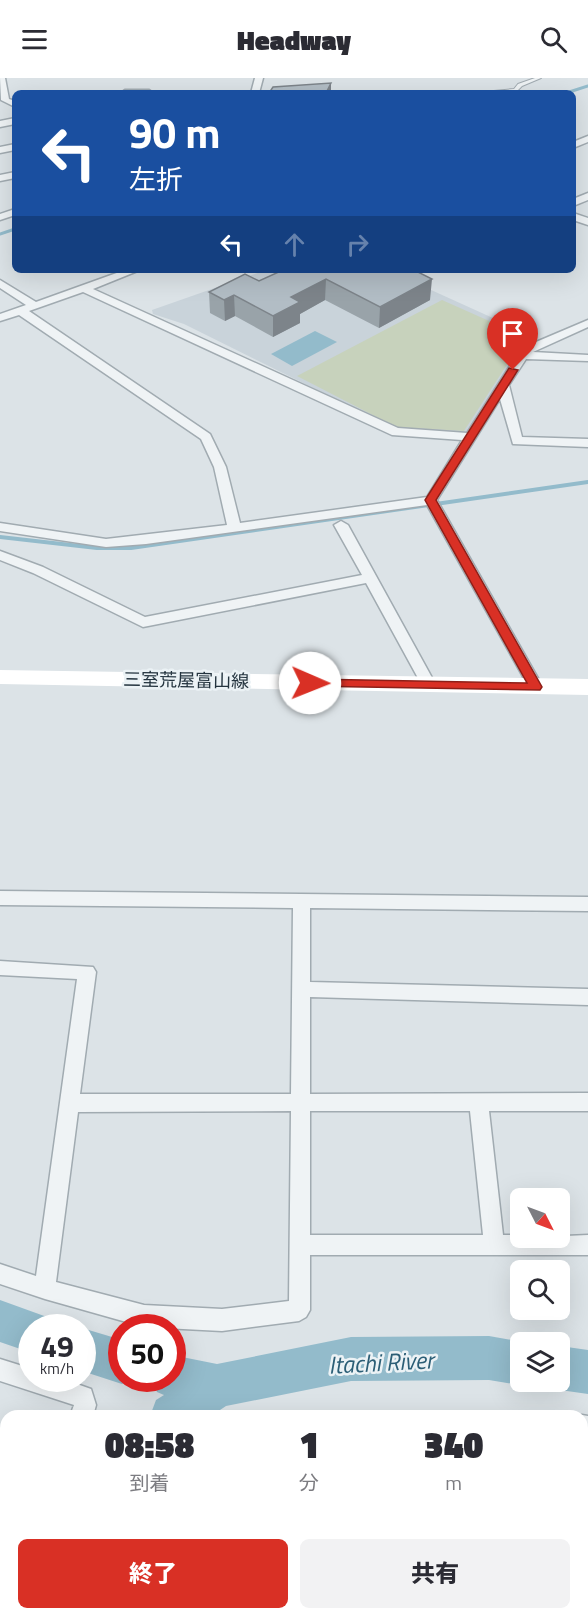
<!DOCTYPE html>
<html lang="ja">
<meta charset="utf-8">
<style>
:root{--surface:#fff;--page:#f2f2f3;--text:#2b2b33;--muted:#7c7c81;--accent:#d93025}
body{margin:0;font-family:"Titillium Web","Noto Sans JP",sans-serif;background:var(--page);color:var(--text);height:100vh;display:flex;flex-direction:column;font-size:22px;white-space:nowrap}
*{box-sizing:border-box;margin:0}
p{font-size:20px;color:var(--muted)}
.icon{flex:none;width:33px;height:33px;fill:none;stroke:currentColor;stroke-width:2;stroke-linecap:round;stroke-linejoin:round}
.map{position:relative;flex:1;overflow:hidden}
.panel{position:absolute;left:0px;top:1332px;width:588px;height:210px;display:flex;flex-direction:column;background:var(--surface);border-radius:18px 18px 0 0;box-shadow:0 6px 24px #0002}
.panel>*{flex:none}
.top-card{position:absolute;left:12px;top:12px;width:564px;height:183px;border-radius:9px;box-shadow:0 6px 24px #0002;background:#1a4fa0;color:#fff;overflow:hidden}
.needle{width:39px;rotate:132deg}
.tools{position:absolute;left:510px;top:1110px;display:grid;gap:12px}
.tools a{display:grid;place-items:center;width:60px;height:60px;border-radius:9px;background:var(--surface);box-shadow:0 6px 24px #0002;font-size:30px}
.speed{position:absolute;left:18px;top:1236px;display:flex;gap:12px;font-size:30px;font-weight:700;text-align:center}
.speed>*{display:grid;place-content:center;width:78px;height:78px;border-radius:50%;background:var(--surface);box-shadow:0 6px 24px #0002;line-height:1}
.speed small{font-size:15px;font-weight:400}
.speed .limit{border:9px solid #d22;background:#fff;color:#111}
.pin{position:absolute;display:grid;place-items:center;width:51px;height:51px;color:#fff;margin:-62px -26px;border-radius:50% 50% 50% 0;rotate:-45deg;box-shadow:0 0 6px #0007}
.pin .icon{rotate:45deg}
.me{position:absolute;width:66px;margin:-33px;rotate:91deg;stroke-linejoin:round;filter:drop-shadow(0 0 4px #0008)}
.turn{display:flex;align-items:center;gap:21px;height:126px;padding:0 18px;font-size:27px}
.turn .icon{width:78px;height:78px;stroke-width:2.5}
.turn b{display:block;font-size:42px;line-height:51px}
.lanes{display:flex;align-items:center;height:57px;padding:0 18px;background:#0003;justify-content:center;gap:30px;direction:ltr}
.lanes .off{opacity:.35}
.eta{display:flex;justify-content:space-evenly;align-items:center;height:102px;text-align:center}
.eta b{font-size:36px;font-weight:800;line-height:42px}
.cta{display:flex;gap:12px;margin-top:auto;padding:12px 18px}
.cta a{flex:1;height:69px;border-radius:9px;background:var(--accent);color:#fff;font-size:24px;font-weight:800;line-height:69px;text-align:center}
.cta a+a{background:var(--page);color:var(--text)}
header{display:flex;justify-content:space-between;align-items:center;height:78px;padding:0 18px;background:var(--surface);font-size:27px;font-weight:800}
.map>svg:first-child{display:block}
.built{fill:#c9d3da}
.green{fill:#c7d2bc}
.water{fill:#93bbcb}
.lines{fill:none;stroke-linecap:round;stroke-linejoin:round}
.stream-far1{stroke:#93bbcb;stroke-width:3}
.stream{stroke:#93bbcb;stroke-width:4}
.river{fill:#93bbcb;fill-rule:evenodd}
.lane-casing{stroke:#a1abb1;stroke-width:2}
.street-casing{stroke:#a1abb1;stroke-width:3}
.lane{fill:#eff3f5;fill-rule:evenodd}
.street{fill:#eff3f5;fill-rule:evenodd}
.secondary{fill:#fff;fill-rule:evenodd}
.wall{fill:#99a3a9}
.shaded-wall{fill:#7d848a}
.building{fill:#b2bdc5;stroke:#7d848a;stroke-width:1.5}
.route{fill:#d93025;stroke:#8d1f18;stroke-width:1.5}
.labels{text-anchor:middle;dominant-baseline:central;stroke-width:5;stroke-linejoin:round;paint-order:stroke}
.street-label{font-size:18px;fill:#24343f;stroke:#ebf2f5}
.near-water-label{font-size:24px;font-style:italic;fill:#2b5e76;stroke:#ebf2f5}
</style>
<header><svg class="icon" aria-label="menu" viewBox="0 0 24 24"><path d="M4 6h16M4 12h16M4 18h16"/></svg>Headway<svg class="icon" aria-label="search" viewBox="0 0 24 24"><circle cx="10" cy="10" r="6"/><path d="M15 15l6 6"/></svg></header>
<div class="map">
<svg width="588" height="1542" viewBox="0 0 588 1542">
<rect width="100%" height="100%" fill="#dce3e7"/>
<path class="built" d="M266,192H387L537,260V263L524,268L469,355L464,358L404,351L378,342L184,246L153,236L152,232Z"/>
<path class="green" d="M442,222L525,259L464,353L396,349L297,298Z"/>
<path class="water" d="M315,253L337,264L292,288L271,276Z"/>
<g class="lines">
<path class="stream-far1" d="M566,15L588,8
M0,156L15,151"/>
<path class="stream" d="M0,459L97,470H131L588,404"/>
<path class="river" d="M0,1222L47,1239L52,1250H32V1275L0,1264Z
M82,1250L122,1262V1300H135L122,1306L82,1293Z
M489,1258L523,1264H520V1304H528L520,1307L489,1302L351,1303L226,1328L211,1338H150L156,1322L164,1317L157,1314L151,1300H172V1277L217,1286L351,1259Z
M560,1268L588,1272V1316L560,1312L545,1305L544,1304H560Z
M6,1413V1460L0,1462V1415Z"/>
<defs>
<path id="lane" d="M535,0H541L522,8L517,13L481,15L483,14L514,11L518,6Z"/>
<path id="street" d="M0,0H5L9,21L15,23V29L1,22Z
M255,0H263L259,15H251Z
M125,12H149L153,15H121Z
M15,40V46L0,49V43Z
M588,58V64L573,70V64Z
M15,66V72L0,75V69Z
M15,94V100L0,103V97Z
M588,115V122L573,128V121Z
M15,131V137L0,142V136Z
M573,135L588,140V147L573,142Z
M125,192H140L93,211L398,350L467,355L518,275L529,267L588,242V249L533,274L588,277V283L526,281L509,307L522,359L588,361V369L513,366L500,321L437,422L543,609L541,613H531L427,427L146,466L106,469L0,453V445L106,461L227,447L214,389L201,361L19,237L0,243V236L26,227L0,210V202L36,224ZM83,214L392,357L462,362L427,419L240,445L226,389L210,356L29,233Z
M341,443L348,447L436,607L434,611H424L366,505L143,549L33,495L0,482V473L43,489L145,539L362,497L334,447Z
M0,813L588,819V833L310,830V904L588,911V927L310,919V1016L588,1015V1033H489L503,1157H520V1160L588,1157V1177H310V1232L306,1239L299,1243L222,1253L144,1249L45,1221L0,1206V1186L36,1198L77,901L0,897V883L93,889L96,894L80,1016H291L293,830L0,827ZM291,1033L289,1223L222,1231L144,1227L56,1204L78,1034ZM310,1033H470L483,1157H310Z
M0,1281L32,1291V1300H60L91,1311L96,1327L93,1338H70L74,1327L0,1303Z
M582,1337L588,1338V1360L582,1359V1338H579Z
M6,1371V1394L0,1396V1373Z
M6,1478V1503L0,1506V1481Z
M175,1536H199L197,1542H173Z
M334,1536H358L356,1542H332Z
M505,1536H529L528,1542H504Z"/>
</defs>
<use href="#lane" class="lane-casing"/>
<use href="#street" class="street-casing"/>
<use href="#lane" class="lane"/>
<use href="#street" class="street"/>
<path class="secondary" d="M0,592L588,601V617L0,606Z"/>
</g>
<path class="wall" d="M283,192L430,222L379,250L325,222L300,236V245L273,259L235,238L225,243L210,235L209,214L259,203Z"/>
<path class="shaded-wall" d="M331,5V15H326Z
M326,201L325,222L300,236V245L273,259V238L291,219Z
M432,201L430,222L379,250L380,229Z
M234,217L235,238L225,243L224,222Z"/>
<path class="building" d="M331,5L326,15H269L273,9Z
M283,192H414L432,201L380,229L326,201L291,219L300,224L273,238L234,217L224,222L209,214L245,196L259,203Z"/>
<path class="route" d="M509,290L518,292L436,422L542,609L540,612L305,608L304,605L310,601L527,605L425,422Z"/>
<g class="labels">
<g class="street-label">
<text transform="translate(186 602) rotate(1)">三室荒屋富山線</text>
</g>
<g class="near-water-label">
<text transform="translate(381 1284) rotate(-3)">Itachi River</text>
</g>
</g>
</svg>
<div class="tools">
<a><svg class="needle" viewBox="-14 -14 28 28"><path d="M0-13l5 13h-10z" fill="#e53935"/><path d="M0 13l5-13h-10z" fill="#7c7c81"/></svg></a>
<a><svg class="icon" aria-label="search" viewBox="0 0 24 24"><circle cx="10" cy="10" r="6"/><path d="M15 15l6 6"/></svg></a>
<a><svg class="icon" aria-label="layers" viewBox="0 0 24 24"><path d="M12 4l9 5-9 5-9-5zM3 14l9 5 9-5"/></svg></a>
</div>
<div class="speed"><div>49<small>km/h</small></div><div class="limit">50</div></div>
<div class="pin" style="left:513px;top:292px;background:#d93025"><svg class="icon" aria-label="arrive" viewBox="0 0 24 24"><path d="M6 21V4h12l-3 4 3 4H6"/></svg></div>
<svg class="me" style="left:310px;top:605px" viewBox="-20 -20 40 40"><circle r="19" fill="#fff"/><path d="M0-13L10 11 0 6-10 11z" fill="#d93025"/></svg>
<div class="top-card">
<div class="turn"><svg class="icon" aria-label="left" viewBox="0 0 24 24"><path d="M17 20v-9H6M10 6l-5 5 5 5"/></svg><div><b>90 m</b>左折</div></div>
<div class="lanes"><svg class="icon" aria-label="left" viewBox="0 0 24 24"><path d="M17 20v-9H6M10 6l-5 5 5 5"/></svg><svg class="icon off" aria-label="ahead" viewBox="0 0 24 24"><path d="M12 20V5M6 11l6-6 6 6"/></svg><svg class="icon off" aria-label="right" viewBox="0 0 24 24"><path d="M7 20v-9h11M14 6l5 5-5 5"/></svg></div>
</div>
<section class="panel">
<div class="eta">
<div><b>08:58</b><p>到着</p></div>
<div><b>1</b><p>分</p></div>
<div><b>340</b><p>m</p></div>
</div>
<div class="cta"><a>終了</a><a>共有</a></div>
</section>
</div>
